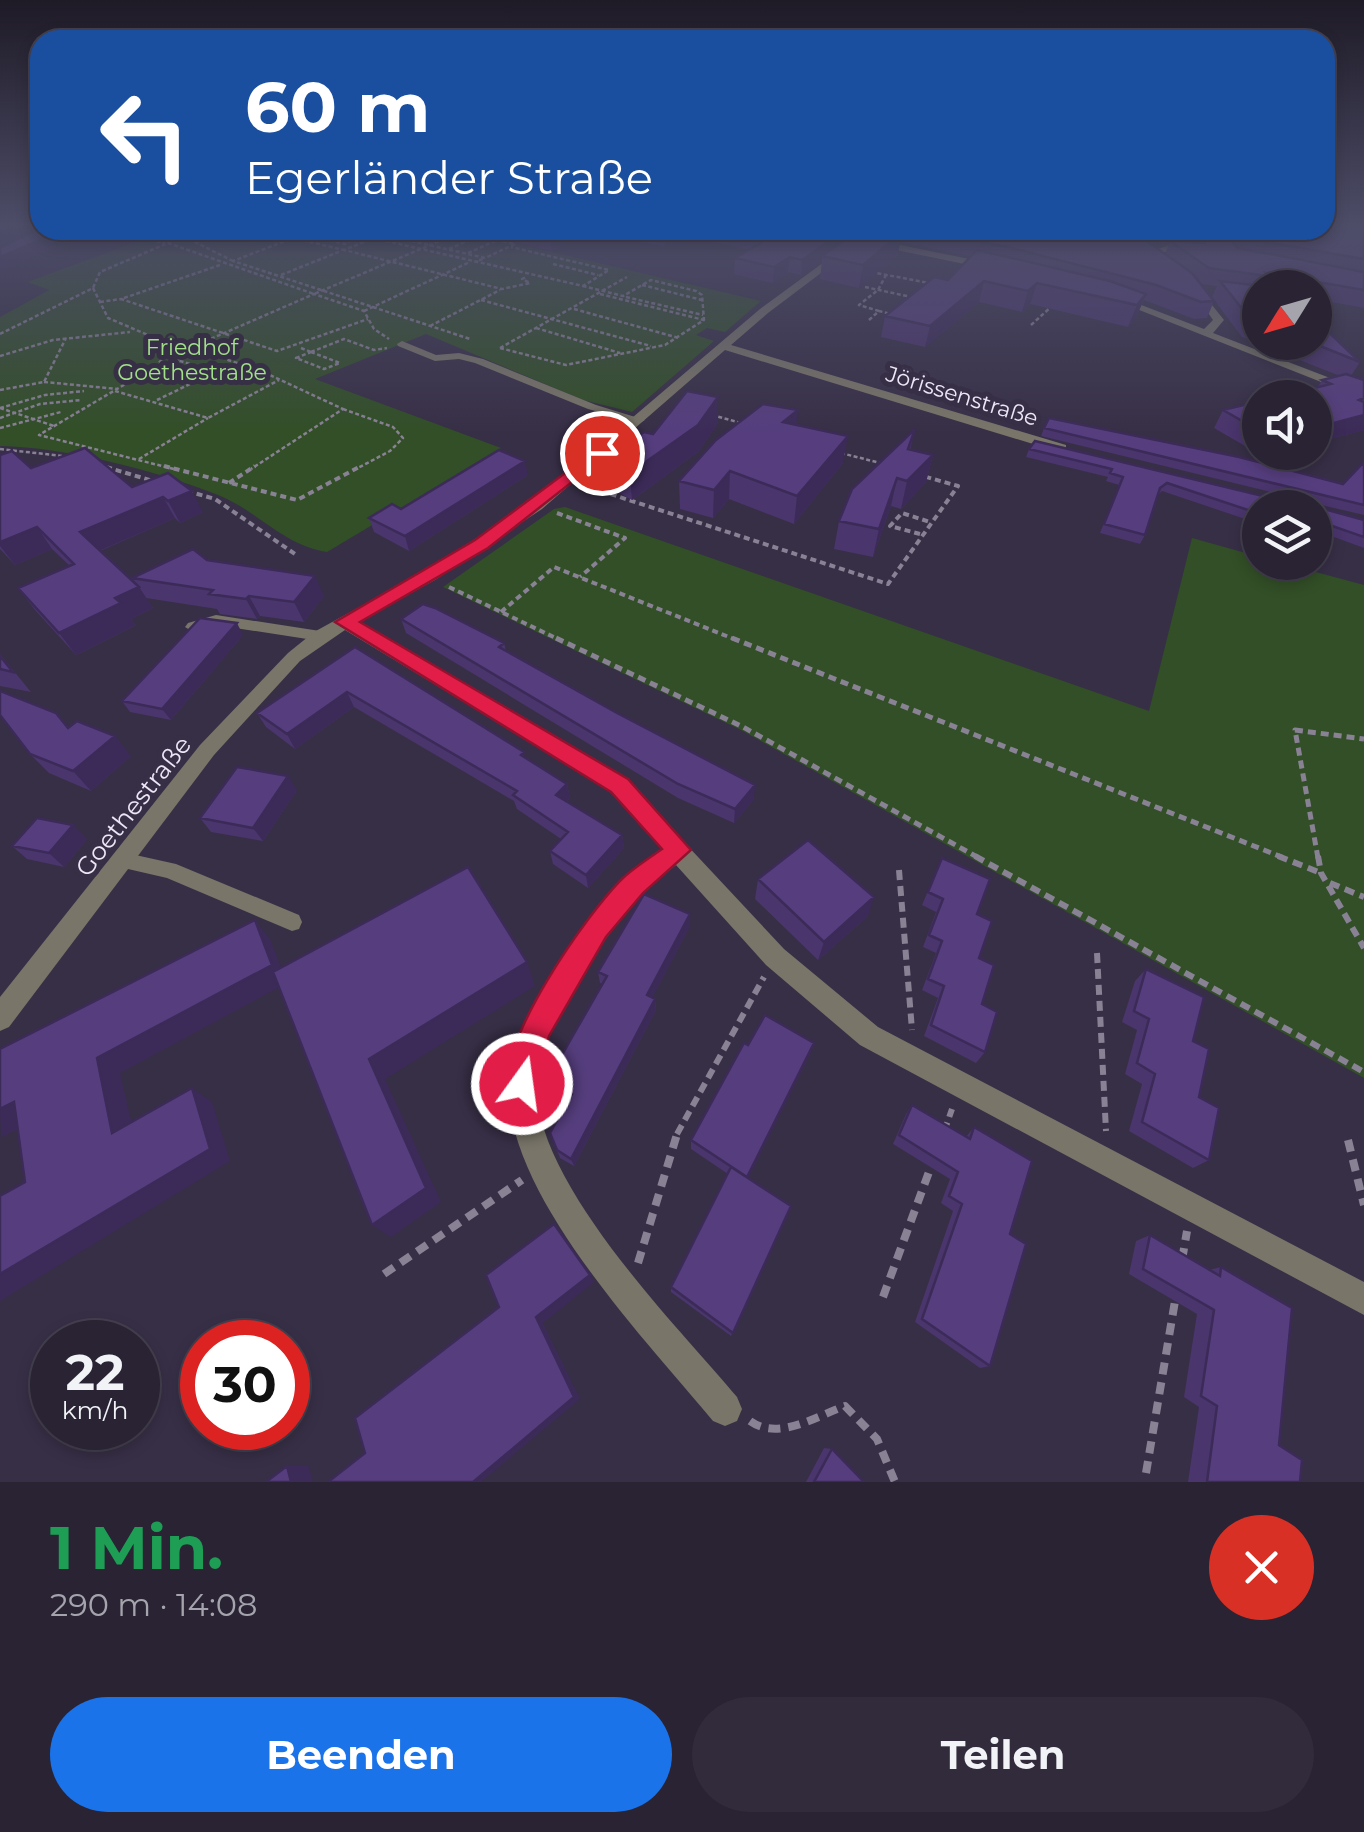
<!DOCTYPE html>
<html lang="de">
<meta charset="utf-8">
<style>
:root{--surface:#292334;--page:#312b3c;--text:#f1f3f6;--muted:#a5a4ac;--line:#45404f;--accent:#1a73e8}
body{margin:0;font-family:Montserrat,sans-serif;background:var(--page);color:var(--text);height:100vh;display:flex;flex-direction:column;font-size:38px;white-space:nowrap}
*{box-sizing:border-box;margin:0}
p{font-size:32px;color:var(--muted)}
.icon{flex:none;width:55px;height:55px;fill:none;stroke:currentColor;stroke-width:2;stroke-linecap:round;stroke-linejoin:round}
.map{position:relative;height:1482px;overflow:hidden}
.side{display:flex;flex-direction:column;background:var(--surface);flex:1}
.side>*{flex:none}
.hud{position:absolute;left:30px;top:30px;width:1305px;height:210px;border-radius:30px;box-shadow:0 5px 15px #0003,0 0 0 2px var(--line);background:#1a4fa0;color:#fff;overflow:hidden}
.needle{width:65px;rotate:233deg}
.tools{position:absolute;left:1242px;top:270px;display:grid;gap:20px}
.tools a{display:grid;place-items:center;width:90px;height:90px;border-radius:50%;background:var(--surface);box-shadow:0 5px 15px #0003,0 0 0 2px var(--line);font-size:50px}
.speed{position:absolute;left:30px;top:1320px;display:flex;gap:20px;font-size:50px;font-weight:700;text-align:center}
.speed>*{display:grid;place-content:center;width:130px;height:130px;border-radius:50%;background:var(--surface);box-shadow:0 5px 15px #0003,0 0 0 2px var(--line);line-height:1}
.speed small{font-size:25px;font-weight:400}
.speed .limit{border:15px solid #d22;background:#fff;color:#111}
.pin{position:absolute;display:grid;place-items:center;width:85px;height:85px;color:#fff;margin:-42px;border:5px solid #fff;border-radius:50%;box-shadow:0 2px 10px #0007}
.me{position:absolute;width:110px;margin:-55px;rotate:14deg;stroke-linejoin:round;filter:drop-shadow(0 0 8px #0008)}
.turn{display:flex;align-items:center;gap:35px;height:210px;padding:0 50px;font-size:45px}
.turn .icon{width:130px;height:130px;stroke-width:2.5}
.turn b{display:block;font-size:70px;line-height:85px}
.round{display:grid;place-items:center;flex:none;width:105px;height:105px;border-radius:52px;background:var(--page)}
.overview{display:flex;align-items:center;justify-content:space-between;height:170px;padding:0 50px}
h1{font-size:60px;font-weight:700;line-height:75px;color:#1e9e55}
.cta{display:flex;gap:20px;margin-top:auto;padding:20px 50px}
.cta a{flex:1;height:115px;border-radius:60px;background:var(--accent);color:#fff;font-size:40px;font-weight:700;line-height:115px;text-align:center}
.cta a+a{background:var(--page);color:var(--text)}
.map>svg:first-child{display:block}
.green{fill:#324f27}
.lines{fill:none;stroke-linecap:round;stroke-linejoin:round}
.path-far4{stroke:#898295;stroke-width:2.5;stroke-dasharray:4 2.5;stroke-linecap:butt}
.path-far3{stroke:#898295;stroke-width:4;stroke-dasharray:6 4;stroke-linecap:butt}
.path-far2{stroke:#898295;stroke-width:5;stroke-dasharray:8 5;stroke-linecap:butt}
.path-far1{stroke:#898295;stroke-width:6;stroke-dasharray:10 6;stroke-linecap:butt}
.path{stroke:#898295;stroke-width:8;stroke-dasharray:12 8;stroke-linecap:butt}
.service{fill:#797569;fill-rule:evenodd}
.minor{fill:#797569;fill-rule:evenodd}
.wall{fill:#4a356c;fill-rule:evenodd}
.shaded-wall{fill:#3c2b58}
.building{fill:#563e7e;stroke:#3c2b58;stroke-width:2.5}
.route{fill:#e11d48;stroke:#92132f;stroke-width:2.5}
.labels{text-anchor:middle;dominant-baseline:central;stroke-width:10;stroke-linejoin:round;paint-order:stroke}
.far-park-label{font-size:22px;fill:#a1e188;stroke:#372f46}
.far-street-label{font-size:22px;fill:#ece7f6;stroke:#372f46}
.street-label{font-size:25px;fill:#ece7f6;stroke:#372f46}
</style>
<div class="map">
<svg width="1364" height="1482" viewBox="0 0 1364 1482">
<rect width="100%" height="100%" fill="#372f46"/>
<path class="green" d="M191,230H458L761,301L725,332L707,328L696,335L714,341L632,412L583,400L426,334L315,379L501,448L327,552C283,545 258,511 218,495C158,471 65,447 0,446V317L49,290L27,282L150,237L165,239Z
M565,507L1149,711L1192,538L1260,557V562L1282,563L1364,585V1078L741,730L443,587L554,509Z"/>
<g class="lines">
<path class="path-far4" d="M259,230L344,250
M314,230L233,261L470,339
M327,230L313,236L345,244L356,237
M329,230L356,237
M355,230L377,235
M394,230L344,250L502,289L530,283L522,279L526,277
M452,230L515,244L485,258
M112,231L165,243
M321,233L348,239
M386,235L485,258L477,261
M183,236L233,261
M399,236L415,230
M373,238L583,286L609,270L511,247
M416,240L441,230
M162,241L200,230
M449,249L476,237
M468,253L495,241
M553,264L598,275
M220,265L121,299L277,351L368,319
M871,272L929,283
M281,275L341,251
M642,285L702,300
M865,287L916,298
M93,288L108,318L174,346L156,366L39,435L174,469
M600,294L704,320
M626,297L703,315
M481,300L651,346
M100,302L121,299
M574,309L679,338
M364,311L470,262
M879,311L859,305L878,290L886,275
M869,320L879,311L895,315
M1031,325L1051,307
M430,326L500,290
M536,328L620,353
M0,334L93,288L100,272L168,243L314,294L461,232
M199,344L314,294L364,311L374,329L389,339
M174,346L199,344L203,352
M301,348L311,352
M500,348L566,365L665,345L704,320L702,295L696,291L651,280L623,296L583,286
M500,348L627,277
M311,352L340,363L324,369L296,358Z
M311,352L344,339L374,350L387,348
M0,356L53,340L130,332
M159,365L203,352L259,370L343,409L251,469
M44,382L118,389
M0,390L44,382L66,338
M115,391L208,418L279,380
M157,400L215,372L177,360
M0,408L45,395L84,391
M0,408L54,426
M343,409L393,427L403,438L390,451L356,469
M712,415L745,424
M0,418L40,404L81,400
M0,428L61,412
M0,449L71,457
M841,453L884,464
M139,459L208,418
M106,467L112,469"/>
<path class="path-far3" d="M164,466L297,500L361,466
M106,467L153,481
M229,483L255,466
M595,484L598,490L888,584L958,486L923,476
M187,491L215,499L295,554
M557,513L625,538L580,577
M920,534L890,526L902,513L930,522
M449,587L562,641
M501,612L554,567L739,641"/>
<path class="path-far2" d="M556,638L743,727L979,858
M732,638L1284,858
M1318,858L1295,730L1364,739"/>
<path class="path-far1" d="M975,856L1364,1072
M1278,856L1321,873
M1318,856L1321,873L1364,948
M899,870L912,1030
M1330,883L1364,897
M1097,953L1106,1131
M944,1132L952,1109
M677,1134L764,977"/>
<path class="path" d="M1348,1140L1364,1205
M1182,1260L1187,1231
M638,1263L678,1131
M384,1274L522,1180
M883,1297L933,1161
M750,1421C778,1441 815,1417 845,1406L877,1439L895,1482
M1146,1473L1176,1295"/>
<path class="service" d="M402,341L436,355L459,353L483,359L596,405L645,420L639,423L588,409L475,363L459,359L435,361L398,346L397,344Z
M216,615L320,631L328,636L320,641L216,625L193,632L185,627L188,623Z
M122,852L176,864L299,915L302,922L299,929L292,931L167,878L115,866L112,860L115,854Z"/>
<path class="minor" d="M868,230H878L768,313L731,345L1066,445V451H1056L725,350L542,509L435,580L358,622L626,780L784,949L878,1027L1364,1282V1315L860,1045L766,965L676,865C635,896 605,937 578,981C561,1009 541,1038 537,1071C523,1172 675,1323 737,1397L742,1409L737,1421L725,1426L713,1421C646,1340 501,1190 509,1080C511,1039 536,1002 557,969C586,923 619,881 663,849L612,792L345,630L300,661L214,755L9,1027L0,1031V997L200,745L288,653L314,632L423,572L532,503L760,309Z
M1195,230H1206L1170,251L1148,255L1143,252L1165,247Z
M875,240L989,263L994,266L989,269L872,245Z
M1196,285L1224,320L1213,333L1364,391V399L1114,300L1123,298L1204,329L1213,320L1191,288Z"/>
</g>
<path class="wall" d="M1364,225V308L1315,299V288H1260V342H1315L1360,362L1351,376L1364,380V430L1315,443L1318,387L1322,380L1340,376L1242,337L1212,297L1217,286L1202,284L1199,282L1214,301L1207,318L1194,319L1144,300L1137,315L1128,327L1030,304L1022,312L979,302L925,347L881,337L885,316L948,280L971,256L900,242L898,254L859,288L820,279L822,260L801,275L788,272L773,283L734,274L735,258L750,250L700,239L665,247L594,231L552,251L465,230H1194ZM1194,230L1190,232L1186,242L1170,241L1165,254L1151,244ZM846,232L855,233L845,241Z
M1260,401V452H1281L1264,457L1214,428L1223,410Z
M718,423L698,452L632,500L607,486L605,458L653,434Z
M796,425L843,463L794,524L729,499L713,518L680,509L679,481Z
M1044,428L1343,484L1364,462V515L1317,504L1320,508L1364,520V548L1315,530V508H1260V524L1162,491L1158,495L1145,535L1140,544L1100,533L1119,485L1106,481L1108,477L1026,457L1029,449L1292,503H1316L1041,436Z
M915,429L910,450L933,455L926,482L901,509L891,506L873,557L834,549L839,521Z
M0,455L31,468L132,487L203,512L180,523L175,518L100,551L135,584L132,578L207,560L324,596L304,622L260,616L257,619L220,614L217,609L146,598L153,608L131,619L136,625L76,655L35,610L18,588L70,566L52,549L15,565L0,549Z
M528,475L409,551L374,532L369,518Z
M401,619L504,643L506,651L754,799L734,823L678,798L406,633Z
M243,635L171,720L130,712L122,701Z
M355,647L567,784L570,798L567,801L622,835L624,848L588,888L553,864L550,851L561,839L517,809L514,801L354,707L295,749L266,727L257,713Z
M0,654L31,692L0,686Z
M69,728L131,756L91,791L49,773L30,754Z
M297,790L263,841L211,832L200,818Z
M87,839L64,867L27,859L12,846Z
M942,858L977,914L985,1052L976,1063L924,1036L938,998L922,990L936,953L923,947L936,912L922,905Z
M758,879L868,916L818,960L755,899Z
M690,926L652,998L655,999L656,1010L574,1166L560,1158L550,1133L568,1099L551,1090L547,1081L603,984L600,983L598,972Z
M1146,969L1193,1041L1199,1097L1209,1160L1193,1168L1129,1131L1142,1084L1125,1074L1137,1030L1122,1022L1135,981Z
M814,1043L810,1054L748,1178L791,1206L731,1336L671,1292V1287L728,1174L691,1149V1140L748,1045Z
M912,1105L966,1137L974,1127L1010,1234L990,1366L980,1368L915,1322L953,1211L941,1203L950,1179L893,1144L906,1114Z
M1150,1235L1209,1270L1221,1267L1279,1445L1300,1482H1188L1199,1407L1184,1397L1197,1314L1129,1274L1136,1241Z
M824,1448L832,1449L864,1482H806Z"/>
<path class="shaded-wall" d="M18,225H40V228L0,247V233Z
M64,230H93L0,271V257Z
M562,230H594V231L552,251L550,236Z
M672,230H700V239L665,247L664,232Z
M844,230H846L844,244L822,256V260L801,275L802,260Z
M1154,230H1194L1148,245Z
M902,232L898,254L859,288L863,265Z
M790,257L788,272L773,283L774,267Z
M984,281L979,302L925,347L930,326Z
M1037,283L1030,304L1022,312L1028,291Z
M1146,294L1137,315L1128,327L1137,305Z
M718,397V423L698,452L632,500L630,473Z
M798,410L795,437L783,422Z
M1364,415V430L1315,443V428Z
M848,436L843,463L794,524L797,496Z
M1267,452H1281L1264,457Z
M933,455L926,482L901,509L907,481Z
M525,461L528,475L409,551L405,536Z
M730,471L729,499L713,518L714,490Z
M897,478L891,506L873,557L879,529Z
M192,491L203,512L180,523L168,501Z
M163,497L175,518L94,553L80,532Z
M37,527L52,549L15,565L0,546V542Z
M315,576L324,596L304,622L294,602Z
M139,587L153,608L131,619L136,625L76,655L59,633L115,598Z
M249,596L260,616L257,619L246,599Z
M237,623L243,635L171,720L162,709Z
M347,692L354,707L295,749L287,734Z
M115,736L131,756L91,791L73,771Z
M288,776L297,790L263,841L253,828Z
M567,784L570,798L559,808L556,795Z
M755,785L754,799L734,823L735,809Z
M73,825L87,839L64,867L49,853Z
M622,835L624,848L588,888L586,875Z
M874,897L868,916L818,960L824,942Z
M690,914V926L648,1006L647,995Z
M255,920L270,939L287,983L120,1073L137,1146L112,1133L97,1058Z
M527,962L535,986L385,1079L441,1202L391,1237L372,1225L369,1059Z
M655,999L656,1010L574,1166L571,1159Z
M814,1043L810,1054L745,1185L747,1177Z
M192,1088L212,1102L230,1161L0,1301V1274Z
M14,1102L42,1116L1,1138L0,1109Z
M590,1275L594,1282L543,1323L580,1399L481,1482H473L536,1317Z
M308,1465L313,1482H291L287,1466Z"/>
<path class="building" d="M0,225H18L0,233Z
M1325,225H1364V259L1236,237L1231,240L1238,248L1364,272V290L1266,273L1281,288H1260V324L1251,320L1220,281L1261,286L1267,276L1209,268L1170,241L1205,243V237L1190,232L1194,230H1325Z
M40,228V230H64L0,257V248Z
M526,230H562L550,236Z
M729,230H844L802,260L790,257L774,267L735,258L769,238Z
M860,230H890L902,232L863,265L822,256Z
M919,230H1131L1192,273L1214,301L1201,302L1156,285L1012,248Z
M977,250L1110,281L1146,294L1137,305L1037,283L1028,291L984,281L930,326L885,316L934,277L948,280Z
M1315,319L1360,362L1310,342H1315Z
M1346,374L1364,380V398L1359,400L1364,402V415L1315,428V398H1274L1331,384L1322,380Z
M687,391L718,397L698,425L630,473L605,458L644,432L653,434Z
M1260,401V431L1223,410Z
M763,404L798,410L783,422L848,436L797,496L730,471L714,490L679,481L716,440Z
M1049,418L1239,457L1343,484L1364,462V505L1044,428Z
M915,429L908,449L933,455L907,481L897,478L879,529L839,521L852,489Z
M1035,441L1292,503H1317L1320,508L1364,520V537L1315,520V508H1260V514L1167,483L1160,488L1145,535L1104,524L1123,477L1110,473L1112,469L1029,449Z
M85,448L132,487L168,473L192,491L168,501L163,497L80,532L139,587L115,598L121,603L59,633L18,588L74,564L37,527L0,542V455L12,451L31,468Z
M499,450L525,461L405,536L369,518L392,504L401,509Z
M193,549L207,560L315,576L294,602L249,596L246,599L209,594L213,590L132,578Z
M423,604L435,608L504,643L499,647L617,713L755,785L735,809L678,784L401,619Z
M200,618L237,623L162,709L122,701Z
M355,647L524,752L521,755L567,784L556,795L622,835L586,875L550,851L568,832L513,795L517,791L347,692L287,734L257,713Z
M0,656L13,672L0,669Z
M0,691L56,713L68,728L77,721L115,736L73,771L30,754L0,715Z
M237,767L288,776L253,828L200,818Z
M37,818L73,825L49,853L12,846Z
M808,840L874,897L824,942L758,879Z
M942,858L990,879L977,914L992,921L979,958L994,965L982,1004L997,1012L985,1052L931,1025L944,986L928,979L942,941L929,935L943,899L928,892Z
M468,867L527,962L369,1059L426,1188L372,1225L273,972Z
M644,894L690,914L647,995L655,999L571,1159L557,1150L550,1133L572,1094L547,1081L607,976L598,972Z
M255,920L272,965L97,1058L112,1133L192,1088L210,1149L0,1274V1196L25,1182L14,1102L0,1109V1049Z
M1146,969L1204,997L1193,1041L1209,1049L1199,1097L1219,1108L1209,1160L1142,1122L1155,1074L1137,1063L1149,1019L1134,1011Z
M765,1015L814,1043L747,1177L691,1140L744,1043L748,1045Z
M912,1105L970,1139L974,1127L1032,1161L1010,1234L1026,1244L990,1366L922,1319L962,1204L949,1196L958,1172L899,1135Z
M731,1167L791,1206L733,1333L671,1287Z
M554,1224L590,1275L536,1317L574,1397L473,1482H328L365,1453L355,1418L499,1307L486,1275Z
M1150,1235L1220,1276L1221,1267L1292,1308L1279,1445L1302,1460L1300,1482H1207L1217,1406L1201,1396L1214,1310L1143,1269Z
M832,1449L864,1482H814Z
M287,1466L291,1482H266Z"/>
<linearGradient id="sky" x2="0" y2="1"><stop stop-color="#1e1a26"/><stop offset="0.52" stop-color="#4d4d68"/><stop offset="1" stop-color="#4d4d68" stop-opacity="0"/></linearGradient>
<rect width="1364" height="433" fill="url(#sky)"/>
<path class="route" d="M596,450L609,453L488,548L360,622L628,779L691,850L643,893L606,937L549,1036L533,1095L522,1099L510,1095C491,1049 589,910 624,877C635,867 649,858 662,849L611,792L335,622L475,540Z"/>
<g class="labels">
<g class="far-park-label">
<text x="192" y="347">Friedhof<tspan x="192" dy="25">Goethestraße</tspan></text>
</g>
<g class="far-street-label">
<text transform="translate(962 396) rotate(17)">Jörissenstraße</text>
</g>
<g class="street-label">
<text transform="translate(133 806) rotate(-52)">Goethestraße</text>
</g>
</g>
</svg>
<div class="tools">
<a><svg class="needle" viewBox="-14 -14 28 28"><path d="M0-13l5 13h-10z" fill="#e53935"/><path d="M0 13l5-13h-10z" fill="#a5a4ac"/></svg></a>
<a><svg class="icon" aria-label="sound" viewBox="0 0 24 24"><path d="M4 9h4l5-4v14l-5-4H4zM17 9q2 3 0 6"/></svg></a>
<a><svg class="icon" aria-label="layers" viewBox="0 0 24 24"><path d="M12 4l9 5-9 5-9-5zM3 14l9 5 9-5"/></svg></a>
</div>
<div class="speed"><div>22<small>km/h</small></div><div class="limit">30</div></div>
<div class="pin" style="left:602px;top:453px;background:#d93025"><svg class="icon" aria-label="arrive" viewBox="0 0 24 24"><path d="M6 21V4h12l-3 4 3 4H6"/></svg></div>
<svg class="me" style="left:522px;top:1084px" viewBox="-20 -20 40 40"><circle r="17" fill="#e11d48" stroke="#fff" stroke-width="3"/><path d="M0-11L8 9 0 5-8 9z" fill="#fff"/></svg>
<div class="hud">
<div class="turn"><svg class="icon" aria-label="left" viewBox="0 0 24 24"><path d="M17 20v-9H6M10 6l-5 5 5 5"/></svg><div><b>60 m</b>Egerländer Straße</div></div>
</div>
</div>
<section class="side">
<div class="overview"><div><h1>1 Min.</h1><p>290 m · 14:08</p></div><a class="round" style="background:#d93025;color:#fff"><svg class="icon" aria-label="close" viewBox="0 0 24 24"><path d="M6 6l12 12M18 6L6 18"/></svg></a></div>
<div class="cta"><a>Beenden</a><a>Teilen</a></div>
</section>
